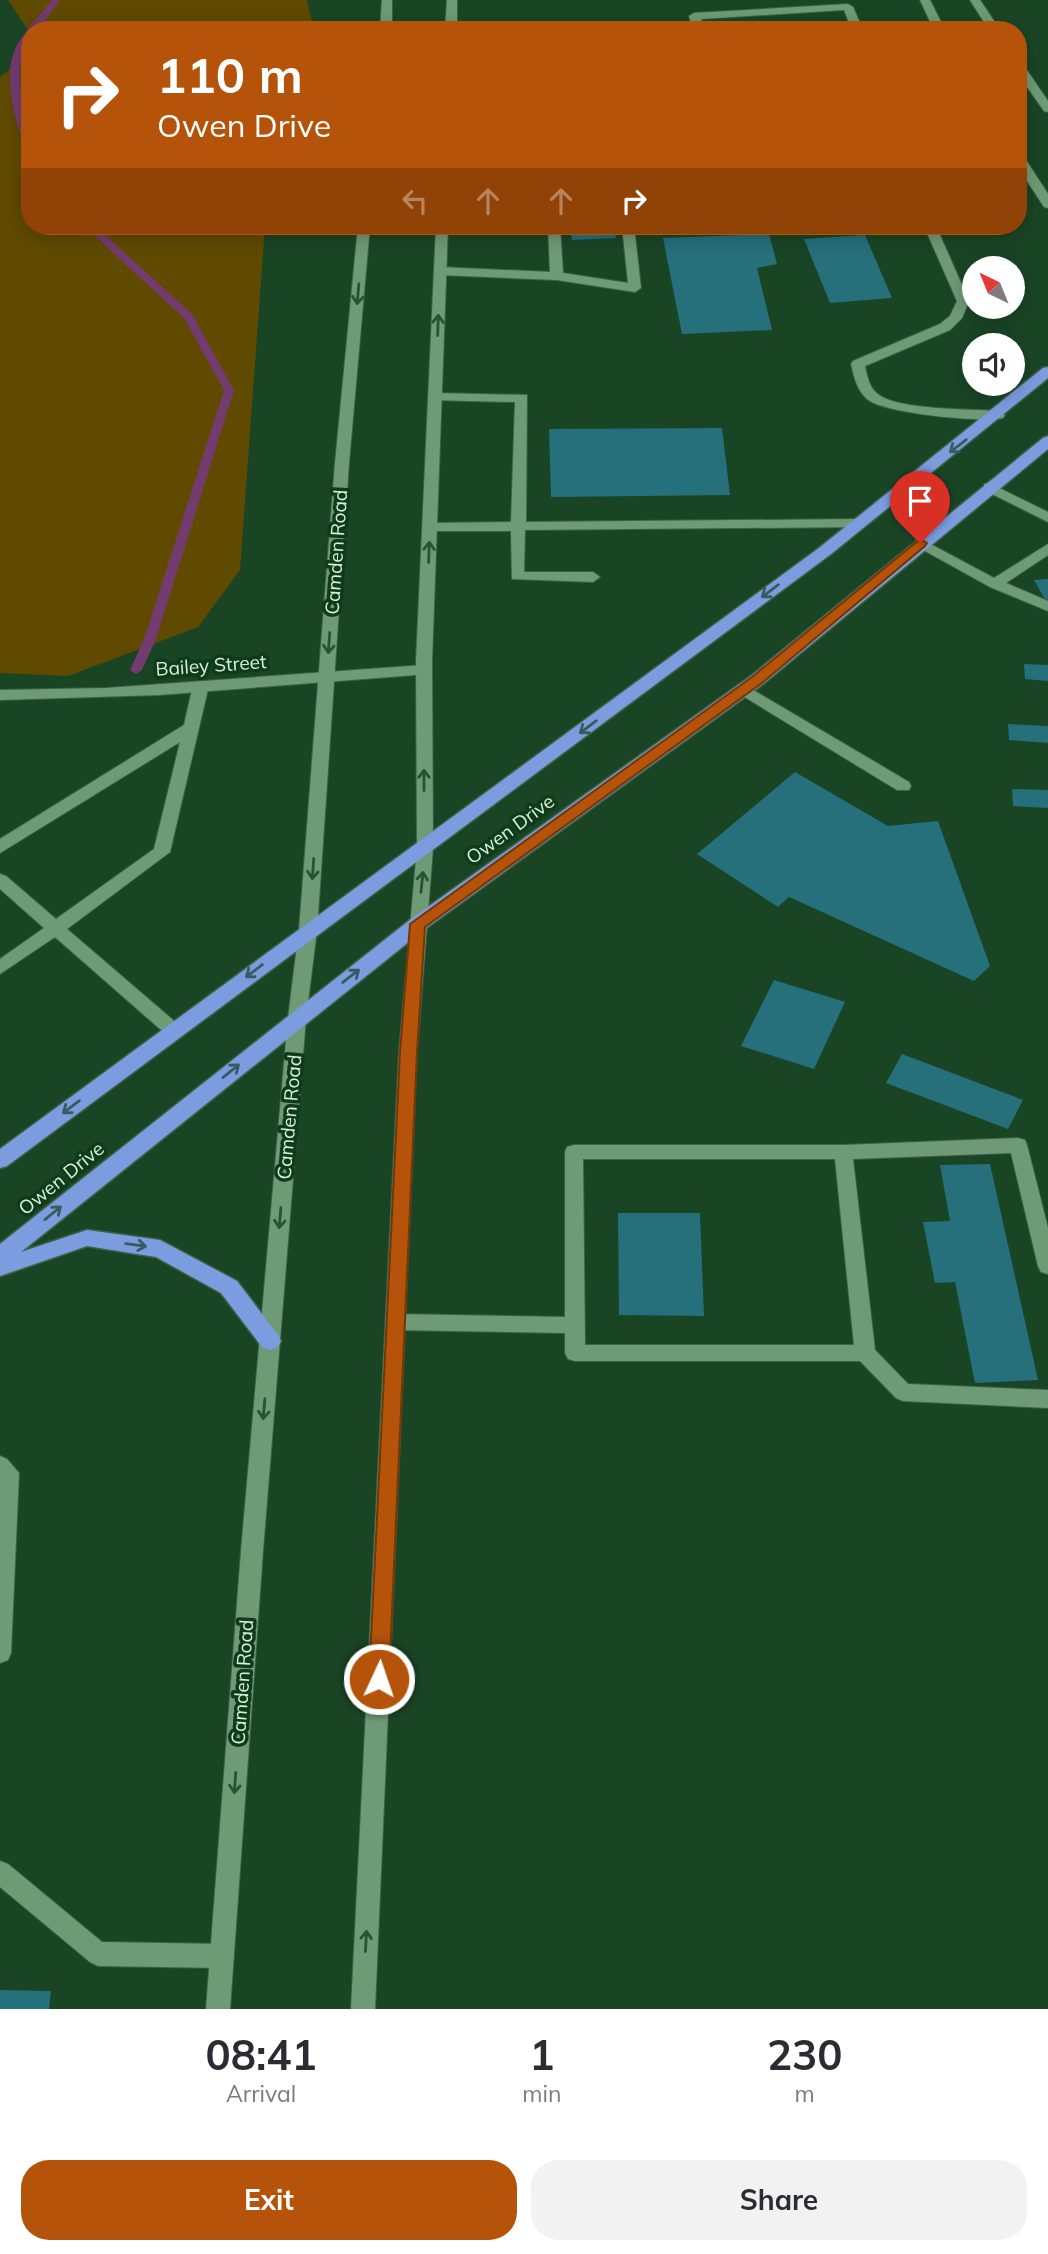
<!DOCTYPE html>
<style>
:root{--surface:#fff;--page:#f2f2f3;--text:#2b2b33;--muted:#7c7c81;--accent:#b45309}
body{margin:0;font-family:Mulish,sans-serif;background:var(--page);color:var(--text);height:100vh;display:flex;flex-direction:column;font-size:26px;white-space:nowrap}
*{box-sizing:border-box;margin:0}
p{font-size:23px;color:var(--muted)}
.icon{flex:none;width:38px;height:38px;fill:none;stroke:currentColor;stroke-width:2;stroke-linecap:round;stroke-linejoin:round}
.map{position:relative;height:2009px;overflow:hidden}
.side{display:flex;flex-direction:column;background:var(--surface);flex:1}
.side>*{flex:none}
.top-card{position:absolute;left:21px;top:21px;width:1006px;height:214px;border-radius:28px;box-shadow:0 4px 18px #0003;background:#b45309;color:#fff;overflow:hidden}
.needle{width:46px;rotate:317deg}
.buttons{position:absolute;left:962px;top:256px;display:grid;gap:14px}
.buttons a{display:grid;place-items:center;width:63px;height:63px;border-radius:50%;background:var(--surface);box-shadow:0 4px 18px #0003;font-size:35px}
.pin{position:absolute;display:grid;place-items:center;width:60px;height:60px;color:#fff;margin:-72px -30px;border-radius:50% 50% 50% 0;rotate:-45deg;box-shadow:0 0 7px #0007}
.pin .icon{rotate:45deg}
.me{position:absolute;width:77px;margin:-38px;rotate:3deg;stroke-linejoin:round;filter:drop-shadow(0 0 5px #0008)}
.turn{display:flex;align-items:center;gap:24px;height:147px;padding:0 21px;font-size:32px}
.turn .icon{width:91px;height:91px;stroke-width:2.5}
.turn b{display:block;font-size:49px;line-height:60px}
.lanes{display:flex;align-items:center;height:66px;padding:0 21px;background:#0003;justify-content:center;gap:35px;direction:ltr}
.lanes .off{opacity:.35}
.eta{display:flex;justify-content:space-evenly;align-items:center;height:119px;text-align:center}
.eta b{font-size:42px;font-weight:700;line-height:49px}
.primary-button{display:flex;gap:14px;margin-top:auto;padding:14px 21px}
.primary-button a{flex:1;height:80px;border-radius:28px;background:var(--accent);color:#fff;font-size:28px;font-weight:700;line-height:80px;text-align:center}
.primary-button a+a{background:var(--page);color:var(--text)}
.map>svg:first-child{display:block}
.green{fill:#604a00}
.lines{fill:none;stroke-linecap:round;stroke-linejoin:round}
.stream{fill:#733b70;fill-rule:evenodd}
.building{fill:#25707b}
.service-casing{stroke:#3d6246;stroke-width:2}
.minor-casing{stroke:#3d6246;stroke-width:2}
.tertiary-casing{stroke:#3d6246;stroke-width:2}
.secondary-casing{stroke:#3d6246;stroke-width:2}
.trunk-casing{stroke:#3d6246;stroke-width:3}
.service{fill:#6e9b76;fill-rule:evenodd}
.minor{fill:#6e9b76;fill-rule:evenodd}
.tertiary{fill:#6e9b76;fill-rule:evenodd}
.secondary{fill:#6e9b76;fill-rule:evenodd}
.trunk{fill:#7c9ce0;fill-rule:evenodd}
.oneway{stroke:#275332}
.oneway2{stroke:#355d60}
.route{fill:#b45309;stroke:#753606;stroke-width:2}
.labels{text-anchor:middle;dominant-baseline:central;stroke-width:7;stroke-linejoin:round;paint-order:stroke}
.street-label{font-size:19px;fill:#d9f1dc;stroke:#0f3b1b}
</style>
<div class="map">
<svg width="1048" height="2009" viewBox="0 0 1048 2009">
<rect width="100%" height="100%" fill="#1a4525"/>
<path class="green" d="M8,0H307L312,22L309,30H30V33Z
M30,53V226H265L240,570L198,627L68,676L0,673V77Z"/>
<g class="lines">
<path class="stream" d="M52,0H60L38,30H30C30,44 20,56 20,72C19,98 30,123 30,149L25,146C14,118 1,72 18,43C26,30 41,14 52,0Z
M84,226H95L192,314L234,390L156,639L142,670L136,674L130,670L144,639L224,390L184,318Z"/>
</g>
<path class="building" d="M569,226H613L616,238L572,240Z
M769,234L777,264L757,268L772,330L682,334L663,238Z
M865,235L892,298L830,303L804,239Z
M722,428L730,495L551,497L549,429Z
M1048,579V605L1034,580Z
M1024,664L1048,665V681L1025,679Z
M1008,724L1048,726V743L1009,740Z
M795,772L888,826L938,821L990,966L974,981L789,897L778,907L697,854Z
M1012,789L1048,790V808L1013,806Z
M774,980L845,1002L814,1069L741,1046Z
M902,1054L1023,1100L1008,1129L886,1083Z
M990,1164L1038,1380L975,1383L955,1282L935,1283L923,1222L950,1221L940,1165Z
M618,1213H700L704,1316L619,1315Z
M0,1990L51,1991L49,2009H0Z"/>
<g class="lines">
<defs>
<path id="service" d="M848,4L853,7L863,30H852L844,10L701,19L704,30H693L689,16L694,13Z
M548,226H560L563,273L628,283L622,226H634L641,288L635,292L557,280L440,275L434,271L440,267L550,272Z
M924,226H936L969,301L962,318L950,330L865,366C867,376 869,388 879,395C900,410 970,409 998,411L1005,415L1003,418C981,423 883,413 867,399C857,390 854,377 851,364L853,361L940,324L950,316L957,301Z
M435,393L527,395L526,522L860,519L867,523L860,527L525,530L524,572H593L600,577L593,582L512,579L511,531H430L423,527L430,523L511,522L515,402L430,400L428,397Z
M989,483L1048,512V522L984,490V484Z
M921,539L994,578L1048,544V555L1006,583L1048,601V611L990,587L916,546L914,543L916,540Z
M201,680L209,685L170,852L67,929L180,1026L183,1031L180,1036H168L55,937L0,974V959L44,928L0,889V874L6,876L56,919L154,849L180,742L0,853V839L184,725L193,685Z
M743,684L909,782L911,786L909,790H897L738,693L735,689L738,685Z
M1018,1138L1025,1140L1027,1145L1048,1228V1274L1041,1272L1038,1266L1011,1153L853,1159L875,1350L908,1384L1048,1390V1408L903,1401L896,1398L860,1361H575L568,1359L565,1353V1333L396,1330L389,1328L386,1322L389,1316L396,1314L565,1317V1152L567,1147L574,1145H843ZM583,1159H835L854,1345H585Z
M0,1456L7,1459L19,1473L11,1653L8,1660L0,1663Z
M0,1861L8,1864L102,1942L222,1944L230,1948L234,1956L230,1964L222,1968L98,1966L90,1962L0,1887Z"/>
<path id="minor" d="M424,665L429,666L432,670L429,674L159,695L0,700V690L106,688Z"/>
<path id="tertiary" d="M382,0H392V30H380Z
M447,0H457V30H445Z
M358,226H370L349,463L317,930L306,1018L263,1551L230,2009H206L241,1551L288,1018L299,930L335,463Z
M436,226H448L432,661L433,848L417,1052L375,2009H351L399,1052L417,848L416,661Z"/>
<path id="secondary" d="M920,0H930L945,30H934Z
M970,0H980L1000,30H989Z
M1018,62L1022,63L1048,101V112L1044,111L1018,74Z
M1018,154H1022L1048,194V208L1044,207L1018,167Z"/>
<path id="trunk" d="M1048,367V378L831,554L7,1166L0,1168V1149L819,548L1043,368Z
M1048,436V449L763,684L425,929L21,1252L87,1230L160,1240L237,1281L278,1335L281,1341L278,1347L270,1350L262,1347L221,1293L156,1257L87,1246L0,1276V1244L411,919L751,676L1043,438Z"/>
</defs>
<use href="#service" class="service-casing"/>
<use href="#minor" class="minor-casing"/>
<use href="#tertiary" class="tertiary-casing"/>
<use href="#secondary" class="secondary-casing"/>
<use href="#trunk" class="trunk-casing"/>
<use href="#service" class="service"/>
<use href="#minor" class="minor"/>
<use href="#tertiary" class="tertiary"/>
<use href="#secondary" class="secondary"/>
<use href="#trunk" class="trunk"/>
</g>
<defs><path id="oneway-shaft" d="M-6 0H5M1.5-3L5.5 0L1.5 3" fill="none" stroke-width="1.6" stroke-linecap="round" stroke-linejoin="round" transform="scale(1.75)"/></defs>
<g class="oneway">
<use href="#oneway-shaft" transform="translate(358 294) rotate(95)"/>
<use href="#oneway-shaft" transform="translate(438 325) rotate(-88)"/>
<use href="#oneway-shaft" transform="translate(429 552) rotate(-88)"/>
<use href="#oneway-shaft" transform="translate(329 643) rotate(94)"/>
<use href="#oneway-shaft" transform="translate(424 780) rotate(-90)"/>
<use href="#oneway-shaft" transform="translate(313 869) rotate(94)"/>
<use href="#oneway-shaft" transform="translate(422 882) rotate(-84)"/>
<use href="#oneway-shaft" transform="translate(280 1218) rotate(95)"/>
<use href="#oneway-shaft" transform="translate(264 1409) rotate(95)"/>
<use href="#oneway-shaft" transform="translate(235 1783) rotate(94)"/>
<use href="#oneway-shaft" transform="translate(366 1941) rotate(-87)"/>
</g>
<g class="oneway2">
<use href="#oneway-shaft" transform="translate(958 446) rotate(142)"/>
<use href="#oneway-shaft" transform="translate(770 591) rotate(143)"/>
<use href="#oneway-shaft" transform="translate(588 727) rotate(143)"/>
<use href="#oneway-shaft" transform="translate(254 971) rotate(143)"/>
<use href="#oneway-shaft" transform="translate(351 976) rotate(-38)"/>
<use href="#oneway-shaft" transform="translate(231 1071) rotate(-39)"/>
<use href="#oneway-shaft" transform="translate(71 1107) rotate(143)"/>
<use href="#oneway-shaft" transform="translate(53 1213) rotate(-39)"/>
<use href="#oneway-shaft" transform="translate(136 1245) rotate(8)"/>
</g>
<path class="route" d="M920,539L927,543L925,546L762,683L425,927L417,1052L389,1679L386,1686L379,1688L372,1686L369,1679L400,1052L410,924L752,677Z"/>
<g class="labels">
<g class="street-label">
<text transform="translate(336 552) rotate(-86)">Camden Road</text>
<text transform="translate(211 665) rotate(-4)">Bailey Street</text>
<text transform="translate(510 829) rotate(-36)">Owen Drive</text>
<text transform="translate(289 1117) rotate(-85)">Camden Road</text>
<text transform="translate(61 1178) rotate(-39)">Owen Drive</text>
<text transform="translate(242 1682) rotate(-86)">Camden Road</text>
</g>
</g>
</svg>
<div class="buttons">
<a><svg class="needle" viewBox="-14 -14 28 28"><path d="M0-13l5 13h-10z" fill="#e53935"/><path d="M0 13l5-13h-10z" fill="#7c7c81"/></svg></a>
<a><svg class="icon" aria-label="sound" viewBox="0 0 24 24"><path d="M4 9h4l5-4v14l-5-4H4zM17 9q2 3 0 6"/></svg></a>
</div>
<div class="pin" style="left:920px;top:543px;background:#d93025"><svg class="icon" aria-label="arrive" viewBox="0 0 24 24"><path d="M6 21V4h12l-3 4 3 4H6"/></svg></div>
<svg class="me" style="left:379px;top:1679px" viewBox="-20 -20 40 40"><circle r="17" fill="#b45309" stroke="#fff" stroke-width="3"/><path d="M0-11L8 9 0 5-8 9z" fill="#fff"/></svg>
<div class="top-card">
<div class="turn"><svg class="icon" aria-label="right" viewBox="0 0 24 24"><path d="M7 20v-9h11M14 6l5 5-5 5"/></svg><div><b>110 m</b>Owen Drive</div></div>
<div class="lanes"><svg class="icon off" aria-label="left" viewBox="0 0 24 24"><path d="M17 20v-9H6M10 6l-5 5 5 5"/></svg><svg class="icon off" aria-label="ahead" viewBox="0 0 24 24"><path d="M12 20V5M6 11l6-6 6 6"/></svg><svg class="icon off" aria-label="ahead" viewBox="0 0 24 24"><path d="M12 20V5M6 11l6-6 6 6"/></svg><svg class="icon" aria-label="right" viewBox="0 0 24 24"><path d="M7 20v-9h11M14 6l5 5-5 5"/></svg></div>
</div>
</div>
<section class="side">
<div class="eta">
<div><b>08:41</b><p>Arrival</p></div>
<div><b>1</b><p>min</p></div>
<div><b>230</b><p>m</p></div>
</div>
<div class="primary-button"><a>Exit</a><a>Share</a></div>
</section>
